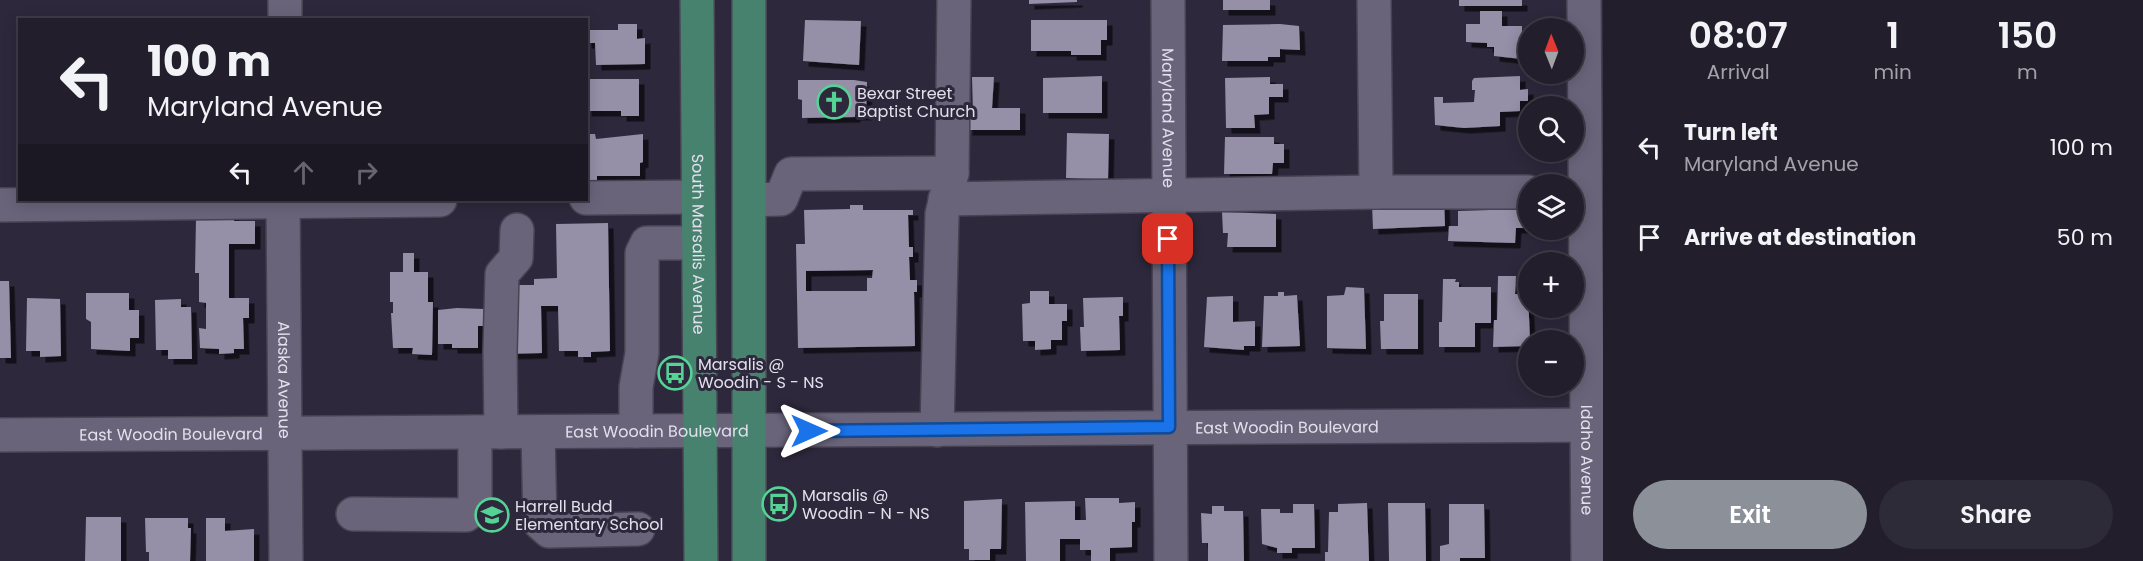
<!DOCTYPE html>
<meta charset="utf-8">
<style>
:root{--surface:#221e2c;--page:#2e2b38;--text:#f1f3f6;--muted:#a2a2a9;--line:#3f3c48;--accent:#8c9099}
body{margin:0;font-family:Poppins,sans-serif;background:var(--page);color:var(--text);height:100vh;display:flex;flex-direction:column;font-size:22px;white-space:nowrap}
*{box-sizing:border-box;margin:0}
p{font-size:20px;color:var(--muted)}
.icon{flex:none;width:33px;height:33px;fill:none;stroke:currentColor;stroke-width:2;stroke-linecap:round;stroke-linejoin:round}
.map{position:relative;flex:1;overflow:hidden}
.panel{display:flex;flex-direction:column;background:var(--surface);width:540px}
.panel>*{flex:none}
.banner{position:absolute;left:18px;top:18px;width:570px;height:183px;border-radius:0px;box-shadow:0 3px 15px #0003,0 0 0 2px var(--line);background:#221e2c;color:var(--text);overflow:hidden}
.needle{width:39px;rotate:359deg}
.buttons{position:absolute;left:1518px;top:18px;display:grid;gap:12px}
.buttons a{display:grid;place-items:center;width:66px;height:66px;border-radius:50%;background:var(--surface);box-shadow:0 3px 15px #0003,0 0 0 2px var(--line);font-size:30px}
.pin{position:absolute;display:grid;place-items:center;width:51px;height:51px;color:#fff;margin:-26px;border-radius:12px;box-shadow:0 3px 9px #0006}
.me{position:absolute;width:66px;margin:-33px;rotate:90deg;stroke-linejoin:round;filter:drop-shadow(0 0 4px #0008)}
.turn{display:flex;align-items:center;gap:21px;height:126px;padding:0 30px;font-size:27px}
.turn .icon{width:78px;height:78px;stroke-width:2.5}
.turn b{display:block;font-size:42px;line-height:51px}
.lanes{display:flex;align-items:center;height:57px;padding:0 30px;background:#0003;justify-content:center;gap:30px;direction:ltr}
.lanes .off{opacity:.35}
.eta{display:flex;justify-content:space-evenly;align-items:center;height:102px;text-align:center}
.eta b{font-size:36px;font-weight:600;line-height:42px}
.cta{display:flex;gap:12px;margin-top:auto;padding:12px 30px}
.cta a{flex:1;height:69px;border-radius:36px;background:var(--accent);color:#fff;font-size:24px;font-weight:600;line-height:69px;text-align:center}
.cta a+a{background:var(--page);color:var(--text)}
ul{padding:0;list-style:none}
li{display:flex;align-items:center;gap:18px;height:90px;padding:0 30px}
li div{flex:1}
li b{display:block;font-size:22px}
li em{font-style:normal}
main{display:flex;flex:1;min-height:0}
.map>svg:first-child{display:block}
.building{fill:#958fa7;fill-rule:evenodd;filter:url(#shadow)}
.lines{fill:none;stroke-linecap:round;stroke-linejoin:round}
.minor-casing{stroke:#474352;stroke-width:36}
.major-casing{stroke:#474352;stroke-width:36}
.minor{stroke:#69647a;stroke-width:33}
.major{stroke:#47826e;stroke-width:33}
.route-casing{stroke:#114b97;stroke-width:15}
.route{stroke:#1a73e8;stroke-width:10}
.labels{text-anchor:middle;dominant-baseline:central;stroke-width:6;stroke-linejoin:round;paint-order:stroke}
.poi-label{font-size:16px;fill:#e2e0ec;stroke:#2d283b;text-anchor:start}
.street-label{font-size:16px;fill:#e2e0ec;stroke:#2d283b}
</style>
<main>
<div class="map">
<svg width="1603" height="561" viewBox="0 0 1603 561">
<defs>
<filter id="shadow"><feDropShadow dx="5.5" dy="5.5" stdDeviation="0" flood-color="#0009"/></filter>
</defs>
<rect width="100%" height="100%" fill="#2d283b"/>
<path class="building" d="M1029,0H1077V2L1029,4Z
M1223,0H1270V10H1223Z
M1459,0H1522V6H1459Z
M1480,11H1502V26H1522V59L1494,56V47H1487V43L1466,42V24H1480Z
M805,20L861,21L859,65L803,61Z
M1031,20H1107V40H1101V55H1071V51H1031Z
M618,24H637V39L645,38V64L596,65L595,43H586V30H618Z
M1280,24L1299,26L1300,50L1280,49V57H1268V61H1222L1223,25Z
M1102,76V113H1043V78Z
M1520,76V90L1528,89V101H1520V111L1500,112V126L1464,128L1435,125L1434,97H1443V103L1474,102L1475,90H1472V81L1474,78Z
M972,77H994L992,108H1020V130H967V113L973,112Z
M1270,77V84H1283V97H1269V114L1254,115L1255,128H1226L1225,78Z
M586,79H639V116H621V111H586Z
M798,80H854L867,82L866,115H855V117L802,118V100L798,99Z
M1067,133L1109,134L1108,179L1066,178Z
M586,134H595L596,139L643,134V162L640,163V176H597V192H586Z
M1225,137H1274V144H1284V163H1273L1272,174H1224Z
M1444,199L1445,226L1373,229L1372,204Z
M850,205H863V210H913V215H908L909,247H913V257H909L910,280H917V292H914L915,346L798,348L796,244H805L804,210L850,209ZM873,270L872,278H867V291H806V271Z
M234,209V221H255V244H229V298H249V318H243L244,349H234V353L219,354V349L200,348L199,328L206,329V303L199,302V273H195L196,218Z
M1523,209V228H1516L1515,243L1448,241L1449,226H1458V211Z
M1222,212L1276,214V247H1227L1228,233H1223Z
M608,223L610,351L591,352V357H578V351H559L558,306H541L542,353L503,354L512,285H534V279L557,278L556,224Z
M403,253H414V272H428V302H433L432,355L412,354L413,348H393L391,313H393V302H390V272H403Z
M1498,276H1516L1515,294H1528L1530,340H1528V346L1493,347L1494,320H1497Z
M1443,279H1456L1455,282H1459V287H1491V323H1475V347H1439V322H1442Z
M0,281H9L11,358H0Z
M1346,287L1364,288L1366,349L1327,348V296L1344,295Z
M1030,291H1049V304H1067V321H1062V340H1051V349L1035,350V341H1023L1022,304L1030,303Z
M1278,292H1284V296L1297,295L1300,346L1262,347L1264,296H1278Z
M86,293H129V310H139V338H130V351L91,349V322L86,319Z
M1384,294H1418V349H1381L1380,321H1384Z
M1233,296V322L1255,321V346H1244V350L1204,347L1207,297Z
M1123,297V316H1119L1120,350L1081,351L1080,327H1084L1083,298Z
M27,298L60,299L61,356L40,357V351H26Z
M181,299V307H191L192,359H168V350H156L155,300Z
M457,308L484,309V326H478V348H452V344H438V310Z
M1085,498H1119V503L1135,502V522H1132V547L1110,548V561H1091V550H1080V539H1060V561H1026L1025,502L1075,501V520H1086Z
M1002,499L1001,549H990V560H969V549H964V501Z
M1367,503L1369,561H1325V552H1328L1329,512H1338V504Z
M1388,503H1425L1426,561H1389Z
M1293,504H1314L1315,548H1292V553H1277V548L1262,544L1261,509H1280V513H1293Z
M1449,504H1484L1485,558H1460V561H1440V546L1449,544Z
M1212,506H1224V511H1243L1244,561H1208V543H1202L1201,513L1212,514Z
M86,517H121V561H85Z
M145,518H188V528H191L190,561H149V552H146Z
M206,518H225V531L254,529V561H206Z"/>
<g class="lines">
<defs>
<g id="minor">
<path id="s1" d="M1168,0L1171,561"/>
<path d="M1374,0L1376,192"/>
<path id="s2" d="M1584,0L1588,561"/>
<path d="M285,20V0"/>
<path d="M952,173L954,0"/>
<path d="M586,198L697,197"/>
<path d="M945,199L1376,192H1528"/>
<path id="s3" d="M283,200L286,561"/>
<path d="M750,200L781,199L791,174L952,173L942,214L937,430"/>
<path d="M0,205L440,200"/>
<path d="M636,431V387L642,353V253L647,243H698"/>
<path d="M501,432L500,352L502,274L516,258L517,230"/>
<path d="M538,432L540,523L549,531L638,529"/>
<path id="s4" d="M0,435L1603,425"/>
<path d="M353,514L466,515L475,507V432"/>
</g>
<g id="major">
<path id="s5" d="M697,0L701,561"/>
<path d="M749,0V561"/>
</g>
</defs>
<use href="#minor" class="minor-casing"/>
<use href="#major" class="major-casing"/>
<use href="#minor" class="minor"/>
<use href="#major" class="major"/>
</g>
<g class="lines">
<defs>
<path id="route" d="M809,431L1169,427L1168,239"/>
</defs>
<use href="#route" class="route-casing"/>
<use href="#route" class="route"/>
</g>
<defs>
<symbol id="church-ring" viewBox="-11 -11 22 22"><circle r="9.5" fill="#2d283b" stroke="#54d395" stroke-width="1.5"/><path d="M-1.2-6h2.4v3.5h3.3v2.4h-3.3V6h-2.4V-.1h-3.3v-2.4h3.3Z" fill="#54d395"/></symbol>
<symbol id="bus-ring" viewBox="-11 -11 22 22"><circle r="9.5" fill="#2d283b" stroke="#54d395" stroke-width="1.5"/><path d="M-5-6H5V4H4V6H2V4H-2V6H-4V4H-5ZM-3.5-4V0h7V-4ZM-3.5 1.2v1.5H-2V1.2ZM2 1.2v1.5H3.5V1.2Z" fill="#54d395"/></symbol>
<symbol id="school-ring" viewBox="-11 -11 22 22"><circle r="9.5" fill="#2d283b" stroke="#54d395" stroke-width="1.5"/><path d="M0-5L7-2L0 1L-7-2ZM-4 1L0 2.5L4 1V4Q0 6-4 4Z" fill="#54d395"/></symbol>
</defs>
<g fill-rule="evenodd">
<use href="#church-ring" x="815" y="83" width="38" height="38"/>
<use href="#bus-ring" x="656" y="354" width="38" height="38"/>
<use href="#bus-ring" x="760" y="485" width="38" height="38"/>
<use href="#school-ring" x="473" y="496" width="38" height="38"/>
</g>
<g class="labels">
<g class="poi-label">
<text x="857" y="93">Bexar Street<tspan x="857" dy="18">Baptist Church</tspan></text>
<text x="698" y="364">Marsalis @<tspan x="698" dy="18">Woodin - S - NS</tspan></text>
<text x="802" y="495">Marsalis @<tspan x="802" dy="18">Woodin - N - NS</tspan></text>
<text x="515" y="506">Harrell Budd<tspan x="515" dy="18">Elementary School</tspan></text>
</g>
<g class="street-label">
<text stroke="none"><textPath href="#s1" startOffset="118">Maryland Avenue</textPath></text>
<text stroke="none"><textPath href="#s5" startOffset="244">South Marsalis Avenue</textPath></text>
<text stroke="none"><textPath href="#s3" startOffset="180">Alaska Avenue</textPath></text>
<text stroke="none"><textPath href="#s4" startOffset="1287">East Woodin Boulevard</textPath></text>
<text stroke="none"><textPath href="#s4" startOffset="657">East Woodin Boulevard</textPath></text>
<text stroke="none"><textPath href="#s4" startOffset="171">East Woodin Boulevard</textPath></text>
<text stroke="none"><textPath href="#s2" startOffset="460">Idaho Avenue</textPath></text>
</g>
</g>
</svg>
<div class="buttons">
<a><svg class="needle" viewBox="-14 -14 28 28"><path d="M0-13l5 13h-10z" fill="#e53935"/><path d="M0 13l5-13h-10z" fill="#a2a2a9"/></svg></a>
<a><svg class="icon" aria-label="search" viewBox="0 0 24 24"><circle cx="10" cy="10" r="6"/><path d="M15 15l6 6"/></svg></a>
<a><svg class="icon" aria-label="layers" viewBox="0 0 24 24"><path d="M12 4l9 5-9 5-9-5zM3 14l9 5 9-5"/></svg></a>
<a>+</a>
<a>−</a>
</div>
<div class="pin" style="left:1168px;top:239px;background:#d93025"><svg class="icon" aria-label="arrive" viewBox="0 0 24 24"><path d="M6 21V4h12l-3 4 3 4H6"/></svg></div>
<svg class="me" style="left:809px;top:431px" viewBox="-20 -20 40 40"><path d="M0-17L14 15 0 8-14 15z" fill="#1a73e8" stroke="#fff" stroke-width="4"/></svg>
<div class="banner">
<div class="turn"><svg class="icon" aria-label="left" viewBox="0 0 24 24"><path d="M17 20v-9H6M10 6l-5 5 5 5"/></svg><div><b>100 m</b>Maryland Avenue</div></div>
<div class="lanes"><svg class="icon" aria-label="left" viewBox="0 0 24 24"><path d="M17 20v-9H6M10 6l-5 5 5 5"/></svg><svg class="icon off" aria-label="ahead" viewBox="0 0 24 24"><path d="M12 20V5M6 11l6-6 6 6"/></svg><svg class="icon off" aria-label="right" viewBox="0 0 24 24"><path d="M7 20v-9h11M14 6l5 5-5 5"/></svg></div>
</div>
</div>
<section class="panel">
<div class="eta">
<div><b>08:07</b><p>Arrival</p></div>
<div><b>1</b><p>min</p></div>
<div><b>150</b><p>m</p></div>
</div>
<ul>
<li><svg class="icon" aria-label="left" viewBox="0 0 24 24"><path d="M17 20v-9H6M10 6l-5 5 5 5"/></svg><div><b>Turn left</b><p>Maryland Avenue</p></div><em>100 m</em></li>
<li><svg class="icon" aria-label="arrive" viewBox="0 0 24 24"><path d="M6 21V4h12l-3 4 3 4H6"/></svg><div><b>Arrive at destination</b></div><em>50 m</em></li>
</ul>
<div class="cta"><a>Exit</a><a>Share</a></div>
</section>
</main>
